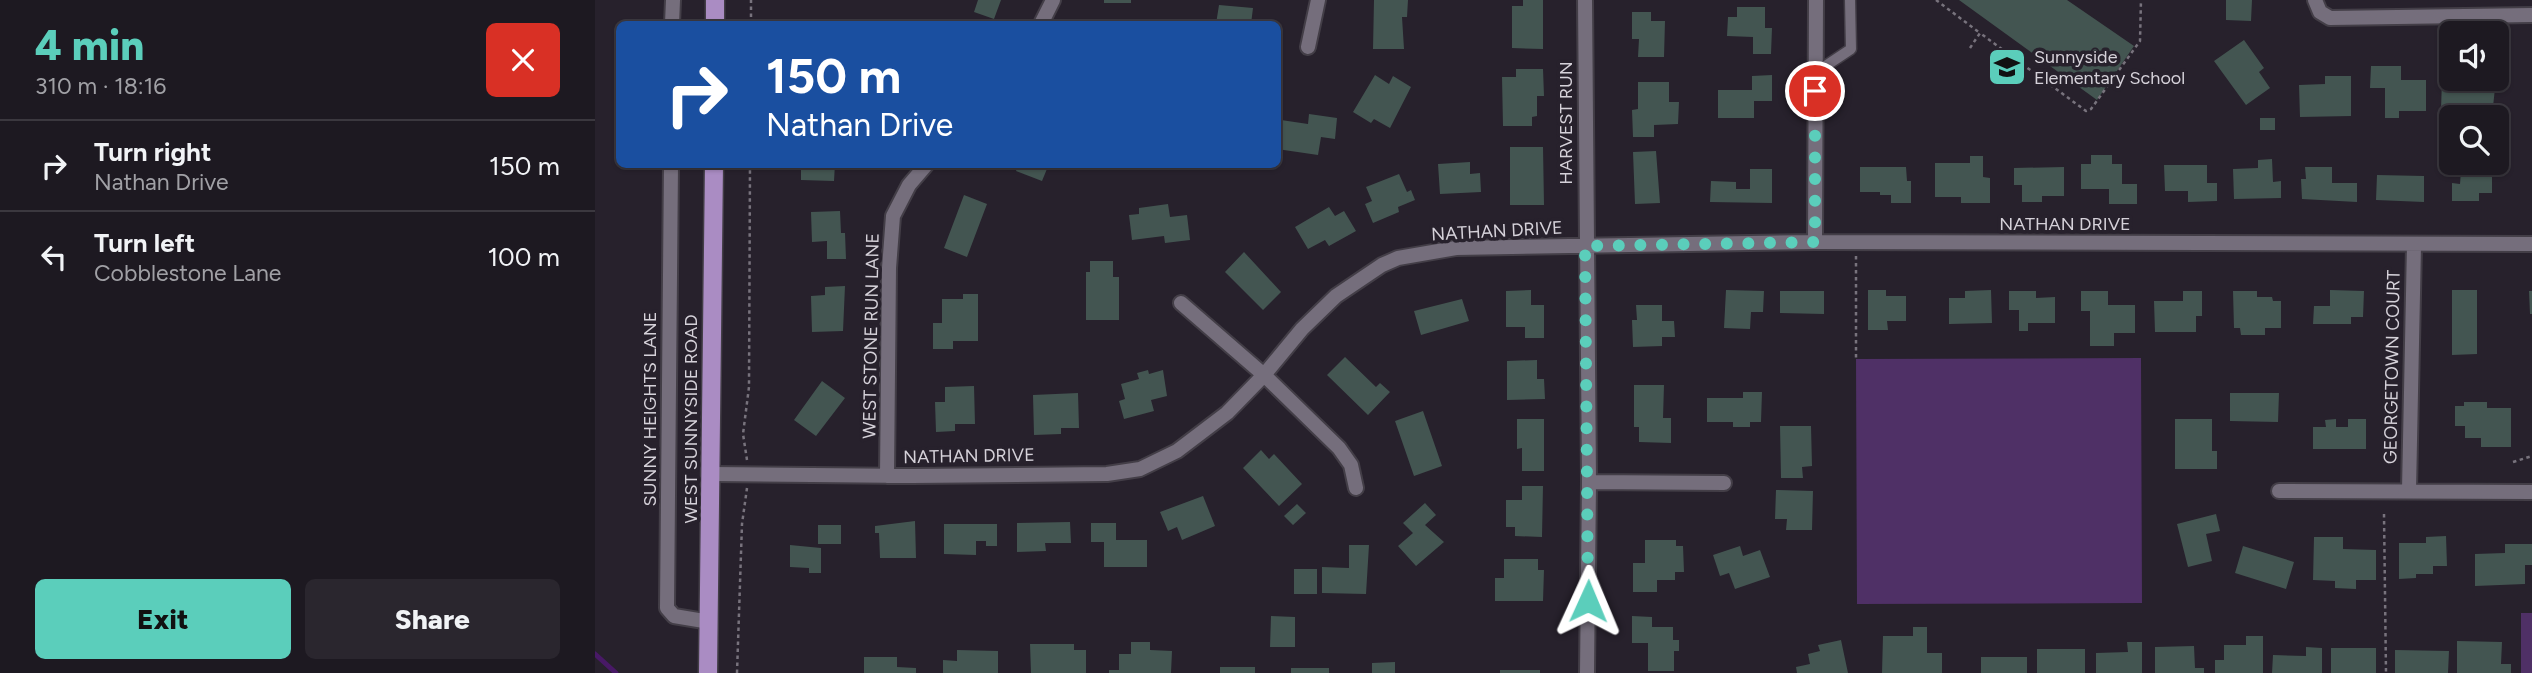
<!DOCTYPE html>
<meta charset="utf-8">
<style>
:root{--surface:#1d1921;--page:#2a262e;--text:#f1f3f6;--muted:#a0a0a5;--line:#3b383f;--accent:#5bcebb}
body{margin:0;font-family:Figtree,sans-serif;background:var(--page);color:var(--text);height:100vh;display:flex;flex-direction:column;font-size:26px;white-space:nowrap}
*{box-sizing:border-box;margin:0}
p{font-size:23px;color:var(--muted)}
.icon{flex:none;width:38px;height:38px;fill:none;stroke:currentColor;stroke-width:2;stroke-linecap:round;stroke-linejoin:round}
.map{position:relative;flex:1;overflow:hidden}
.panel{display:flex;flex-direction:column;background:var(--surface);width:595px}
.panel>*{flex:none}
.guide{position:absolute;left:21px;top:21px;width:665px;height:147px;border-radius:10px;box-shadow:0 2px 5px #0004,0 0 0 2px var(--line);background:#1a4fa0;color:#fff;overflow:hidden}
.buttons{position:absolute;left:1844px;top:21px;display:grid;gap:14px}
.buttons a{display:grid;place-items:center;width:70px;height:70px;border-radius:10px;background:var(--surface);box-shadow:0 2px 5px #0004,0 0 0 2px var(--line);font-size:35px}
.pin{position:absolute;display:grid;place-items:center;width:60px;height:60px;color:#fff;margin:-30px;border:4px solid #fff;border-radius:50%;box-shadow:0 2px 7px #0007}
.me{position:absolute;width:77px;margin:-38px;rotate:1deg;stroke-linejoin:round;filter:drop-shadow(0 0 5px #0008)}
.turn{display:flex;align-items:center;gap:24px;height:147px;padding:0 35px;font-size:32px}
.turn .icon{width:91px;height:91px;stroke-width:2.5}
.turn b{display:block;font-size:49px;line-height:60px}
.round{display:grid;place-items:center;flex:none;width:74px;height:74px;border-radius:10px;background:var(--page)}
.head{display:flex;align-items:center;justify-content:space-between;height:119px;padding:0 35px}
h1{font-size:42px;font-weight:800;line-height:52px;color:var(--accent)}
.button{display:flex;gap:14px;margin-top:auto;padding:14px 35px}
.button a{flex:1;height:80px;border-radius:10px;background:var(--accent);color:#111;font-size:28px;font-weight:800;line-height:80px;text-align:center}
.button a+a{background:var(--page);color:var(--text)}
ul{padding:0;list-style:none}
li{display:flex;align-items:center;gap:21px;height:91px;padding:0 35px;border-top:2px solid var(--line)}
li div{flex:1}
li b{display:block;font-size:26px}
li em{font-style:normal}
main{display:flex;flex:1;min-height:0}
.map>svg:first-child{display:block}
.green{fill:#4f3066}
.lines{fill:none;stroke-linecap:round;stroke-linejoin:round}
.stream{stroke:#481966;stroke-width:5}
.building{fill:#435551}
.lane-casing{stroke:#433e47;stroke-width:13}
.street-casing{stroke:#433e47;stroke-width:18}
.primary-casing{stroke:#433e47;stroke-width:21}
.path{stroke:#78737d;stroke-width:2.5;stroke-dasharray:3.5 3.5;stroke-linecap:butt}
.lane{stroke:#756e7c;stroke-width:10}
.street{stroke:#756e7c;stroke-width:14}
.primary{stroke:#aa8cc3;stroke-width:18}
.route{stroke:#5bcebb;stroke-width:12;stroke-dasharray:0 21.6}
.labels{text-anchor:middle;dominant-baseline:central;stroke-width:7;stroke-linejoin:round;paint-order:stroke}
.poi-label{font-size:18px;fill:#d5d1d9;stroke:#27212c;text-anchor:start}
.street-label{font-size:18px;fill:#d5d1d9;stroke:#27212c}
</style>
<main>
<section class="panel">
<div class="head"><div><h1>4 min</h1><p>310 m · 18:16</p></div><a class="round" style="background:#d93025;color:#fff"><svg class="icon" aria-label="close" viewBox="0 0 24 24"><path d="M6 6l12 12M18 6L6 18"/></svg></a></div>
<ul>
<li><svg class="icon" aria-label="right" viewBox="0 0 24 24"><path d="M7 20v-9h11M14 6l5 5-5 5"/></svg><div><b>Turn right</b><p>Nathan Drive</p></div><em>150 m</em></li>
<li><svg class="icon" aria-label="left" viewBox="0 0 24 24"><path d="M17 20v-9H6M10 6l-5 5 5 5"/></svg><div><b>Turn left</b><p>Cobblestone Lane</p></div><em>100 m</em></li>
</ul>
<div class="button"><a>Exit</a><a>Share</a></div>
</section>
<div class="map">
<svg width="1937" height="673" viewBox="0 0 1937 673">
<rect width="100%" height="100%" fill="#27212c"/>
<path class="green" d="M1546,358L1547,603L1262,604L1261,359Z
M1926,613H1937V673H1926Z"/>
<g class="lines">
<path class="stream" d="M0,654L21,673"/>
</g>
<path class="building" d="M383,0H406L399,19L379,12Z
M509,0H536V3H509Z
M779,0H813L812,17H807L809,49H778Z
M928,0H948V49L917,48V6H928Z
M1364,0H1472L1539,46L1502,100Z
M1631,0H1657L1656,21L1631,20Z
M624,5L658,8L656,24H621Z
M1142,7H1170V28H1177L1176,54H1158V37L1132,36L1133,17H1142Z
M1037,12H1056V21H1070L1069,57H1043L1044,39H1037Z
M1649,40L1669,68L1664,72L1675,88L1651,105L1619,61Z
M1776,66H1806V80H1831V111H1804V118H1790V88H1775Z
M921,69H948L949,96H942V116L937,117V126H908L907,77H921Z
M780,75L794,84L798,76L816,87L795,128L779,119L776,123L758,112Z
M1177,75V101H1159V118H1123V90H1157V76Z
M1730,76H1756V116L1705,117L1704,85L1730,84Z
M1847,79H1901L1897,116H1856V110H1846Z
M1043,82H1074V102H1084L1083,124L1059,125V137H1038L1037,110L1043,109Z
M714,114L742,118L740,139L726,137L723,155L682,149L686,120L713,124Z
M1665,118H1680V130H1665Z
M915,147H948L949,205H915Z
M1061,151L1065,203L1040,204L1038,152Z
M1496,155H1517V164H1527V184H1542V204H1514V189H1486V164H1496Z
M1375,156H1388V177L1395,178V203H1366V197H1340V163H1375Z
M1677,159L1678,182L1686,181V198L1639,199L1638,169L1663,168V160Z
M875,162V174L885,173L886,192L845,194L843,164Z
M206,164H240L239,181L206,180Z
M424,164H454L447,181L421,171Z
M1569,165H1612V183H1622V201L1593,202V191H1570Z
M1265,167H1311L1312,181H1316V203H1296V195H1285V192H1265Z
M1469,167V196H1447V202H1427V185H1419V168Z
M1710,167H1737V183H1762V202L1707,199L1706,179H1711Z
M1155,169H1177V203L1115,202L1116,181L1141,182V189H1155Z
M1866,171H1897V193H1884V201H1857V183L1865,184Z
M804,174L812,192L816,190L820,200L803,207L804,212L778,223L770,204L777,201L771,187Z
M1782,175L1829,176V202L1781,200Z
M369,195L392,204L372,257L349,248Z
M573,204L575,217L592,215L595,240L570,243L569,236L537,240L534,215L544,214V208Z
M734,207L740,216L749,211L761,231L734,246L730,240L713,249L700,227Z
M245,211L246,233H250L251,259H232V241L217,242L216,212Z
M649,252L686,292L668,310L630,272Z
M495,261H518V277H524V320H491V272H495Z
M250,286L248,331L217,332L216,296L230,295V287Z
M936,290V305H949V338H930V327H911V291Z
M1131,290L1169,291L1168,312H1156L1155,329L1129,328Z
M1273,290H1291V296H1311V321H1292L1293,330H1273Z
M1396,290L1397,323L1354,324V298H1370V291Z
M1735,290L1769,291L1768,317H1756V324H1718L1719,306H1735Z
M1857,290H1882V354L1857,355Z
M1185,291H1229V314L1185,313Z
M1414,291H1441V298L1460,297V323H1433V331H1424V310H1414Z
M1486,291H1513V305H1540V333H1519V346H1495V311H1486Z
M1588,291H1607V316H1601V332H1560L1559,301H1588Z
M1638,291H1662V297H1677L1678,301H1686V328H1670V335H1646L1645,328H1639Z
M1934,291H1937V314H1935Z
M368,294H383V341H358V349H338V323H347V299H368Z
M867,299L874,321L826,335L819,311Z
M1041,305H1067V321H1079L1080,337H1067V346L1038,347L1037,320H1042Z
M750,357L781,387L785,383L795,392L773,415L732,375Z
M942,360V379H949L950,399L912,400V361Z
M553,370L554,374L568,370L572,396L556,400L559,411L529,419L524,401L530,399L526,384L544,379L542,373Z
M227,381L250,398L221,436L199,420Z
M1039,385H1069L1068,418H1076V443L1044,442V427H1039Z
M379,386L380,424H360V431L341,432L340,402H350V387Z
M1148,392H1167L1166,422H1155V427H1138V422H1112V398H1148Z
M483,393L484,428H466V434L439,435L438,395Z
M1635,393H1684L1683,422L1635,421Z
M1869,402H1892V408H1916V447H1886V438H1870V426H1860V406H1869Z
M828,411L847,466L819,476L800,421Z
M922,419H949V471H927V448L922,449Z
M1580,419H1617V451H1622V469H1580Z
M1741,419V427H1753V419H1771V449H1718V427H1731L1730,420Z
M1185,426H1216L1217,466L1207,467L1208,478H1186Z
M666,450L674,459L679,454L707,484L684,506L648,468Z
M927,486H948L947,537L920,536V527H911V500H927Z
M1181,490L1218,491L1217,530H1191L1192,519H1180Z
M608,496L620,526L587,540L582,527L573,531L565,512Z
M830,503L841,515L830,525L849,542L821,566L803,546L818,533L808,523Z
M702,504L711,513L698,525L689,516Z
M1621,514L1625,531L1611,534L1617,561L1593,567L1582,524Z
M320,521L321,558H285L284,533H280V526Z
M475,522L476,543H450L451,551L422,552V523Z
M496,523H521V540H552V567H509V542H496Z
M349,524H402V546H391V541H381V555L349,554Z
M223,525H246V544H223Z
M1851,536L1852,566H1838V574H1821V578L1804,579V543H1831V537Z
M1719,537H1748V549L1781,550V580H1761V589L1740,588V581L1718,580Z
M1050,540H1081V546H1088L1089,572H1080V580H1062V592H1038V563H1050Z
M1910,544H1937V565H1930V584L1880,586V554L1910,553Z
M195,545L226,548V573H214V568L195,567Z
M754,545H774L771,594L727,593V567L754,568Z
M1145,546L1148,556L1165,550L1175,577L1140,589L1134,573L1125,576L1118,555Z
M1648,546L1699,562L1691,589L1640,573Z
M909,559H943V570H949L948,601H900V578H909Z
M699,569H722V594H699Z
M676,616L700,617V647H675Z
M1037,616L1057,617V627H1078V640H1084V651H1079V671H1053V643H1037Z
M1318,627H1332V653H1347V673H1287L1288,636H1318Z
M1651,636H1668V673H1620V660H1629V645H1651Z
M1246,640L1253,673H1202L1201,667L1215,664L1213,654L1225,651L1223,645Z
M1862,641L1907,642L1906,664H1916V673H1862Z
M536,642H555V650L577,651L576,673H514V670H524V654H536Z
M1532,642H1547V673H1501V653L1533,652Z
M435,644H479V650H491V673H436Z
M1599,646L1600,668H1609V673H1560V647Z
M1711,647L1727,648V673H1677L1678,655L1711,656Z
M1736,648H1781V673H1736Z
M1442,649H1490V673H1442Z
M362,650L403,651V673H348V660L362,661Z
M1800,650L1854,651L1853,673H1800Z
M269,657H302V667L321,668V673H269Z
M1386,657H1432V673H1386Z
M800,662V673H777V663Z
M625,667H660V673H625Z
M696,668H734V673H696Z
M905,670H945V673H905Z"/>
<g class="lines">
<defs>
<path id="lane" d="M1220,73L1256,49L1255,0"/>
<path id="street" d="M990,0L994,482L992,673
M1720,0L1725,12L1735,18L1937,15
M77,24L78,0
M446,24L458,0
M713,47L723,0
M76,164L72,608L79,616L115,622
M1220,242L1221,0
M586,303L669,375L744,448L756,465L761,488
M117,474L317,476L512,474L545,469L582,451L632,413L669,375L707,329L741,296L787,265L803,258L861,248L1220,242L1937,244
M292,476L294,268L298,216L314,185L332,164
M994,482L1129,483
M1814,490L1819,245
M1684,491L1937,492"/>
<path id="primary" d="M120,24V0
M113,673L119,164"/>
</defs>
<use href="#lane" class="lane-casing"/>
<use href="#street" class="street-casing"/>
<use href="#primary" class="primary-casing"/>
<path class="path" d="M1341,0L1385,33
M156,24V0
M1375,48L1385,33L1491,111L1496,109L1545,41L1546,0
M1261,256V359
M152,460L148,434L154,387L155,164
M1918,462L1937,456
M1789,514L1791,673
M142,673L147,524L152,488"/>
<use href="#lane" class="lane"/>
<use href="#street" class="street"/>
<use href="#primary" class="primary"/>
</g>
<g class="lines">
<path class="route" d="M993,601L990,246L1220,242V91"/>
</g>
<defs>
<symbol id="school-square" viewBox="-11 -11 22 22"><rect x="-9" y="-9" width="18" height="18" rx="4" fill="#5bcebb" stroke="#27212c"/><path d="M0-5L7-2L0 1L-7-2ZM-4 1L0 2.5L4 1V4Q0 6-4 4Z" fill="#111"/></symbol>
</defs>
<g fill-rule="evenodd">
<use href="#school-square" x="1390" y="45" width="44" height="44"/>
</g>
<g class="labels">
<g class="poi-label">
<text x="1439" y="57">Sunnyside<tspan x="1439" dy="21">Elementary School</tspan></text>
</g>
<g class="street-label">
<text transform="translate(971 123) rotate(-90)">HARVEST RUN</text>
<text x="1470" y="224">NATHAN DRIVE</text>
<text transform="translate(902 231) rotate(-3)">NATHAN DRIVE</text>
<text transform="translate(276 336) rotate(-89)">WEST STONE RUN LANE</text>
<text transform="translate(1797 367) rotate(-89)">GEORGETOWN COURT</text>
<text transform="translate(55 409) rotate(-90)">SUNNY HEIGHTS LANE</text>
<text transform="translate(96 419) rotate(-90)">WEST SUNNYSIDE ROAD</text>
<text transform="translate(374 456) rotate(-1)">NATHAN DRIVE</text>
</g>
</g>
</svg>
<div class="buttons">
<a><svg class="icon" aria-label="sound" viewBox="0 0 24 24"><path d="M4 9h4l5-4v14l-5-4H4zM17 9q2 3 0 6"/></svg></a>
<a><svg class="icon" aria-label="search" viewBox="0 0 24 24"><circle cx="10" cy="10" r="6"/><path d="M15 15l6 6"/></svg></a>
</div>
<div class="pin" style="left:1220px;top:91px;background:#d93025"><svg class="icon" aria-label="arrive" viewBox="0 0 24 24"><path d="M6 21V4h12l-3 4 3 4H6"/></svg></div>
<svg class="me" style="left:993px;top:601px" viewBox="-20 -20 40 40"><path d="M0-17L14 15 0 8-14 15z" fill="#5bcebb" stroke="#fff" stroke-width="4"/></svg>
<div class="guide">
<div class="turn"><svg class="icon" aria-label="right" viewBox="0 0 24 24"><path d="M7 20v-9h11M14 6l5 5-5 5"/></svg><div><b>150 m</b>Nathan Drive</div></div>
</div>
</div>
</main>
